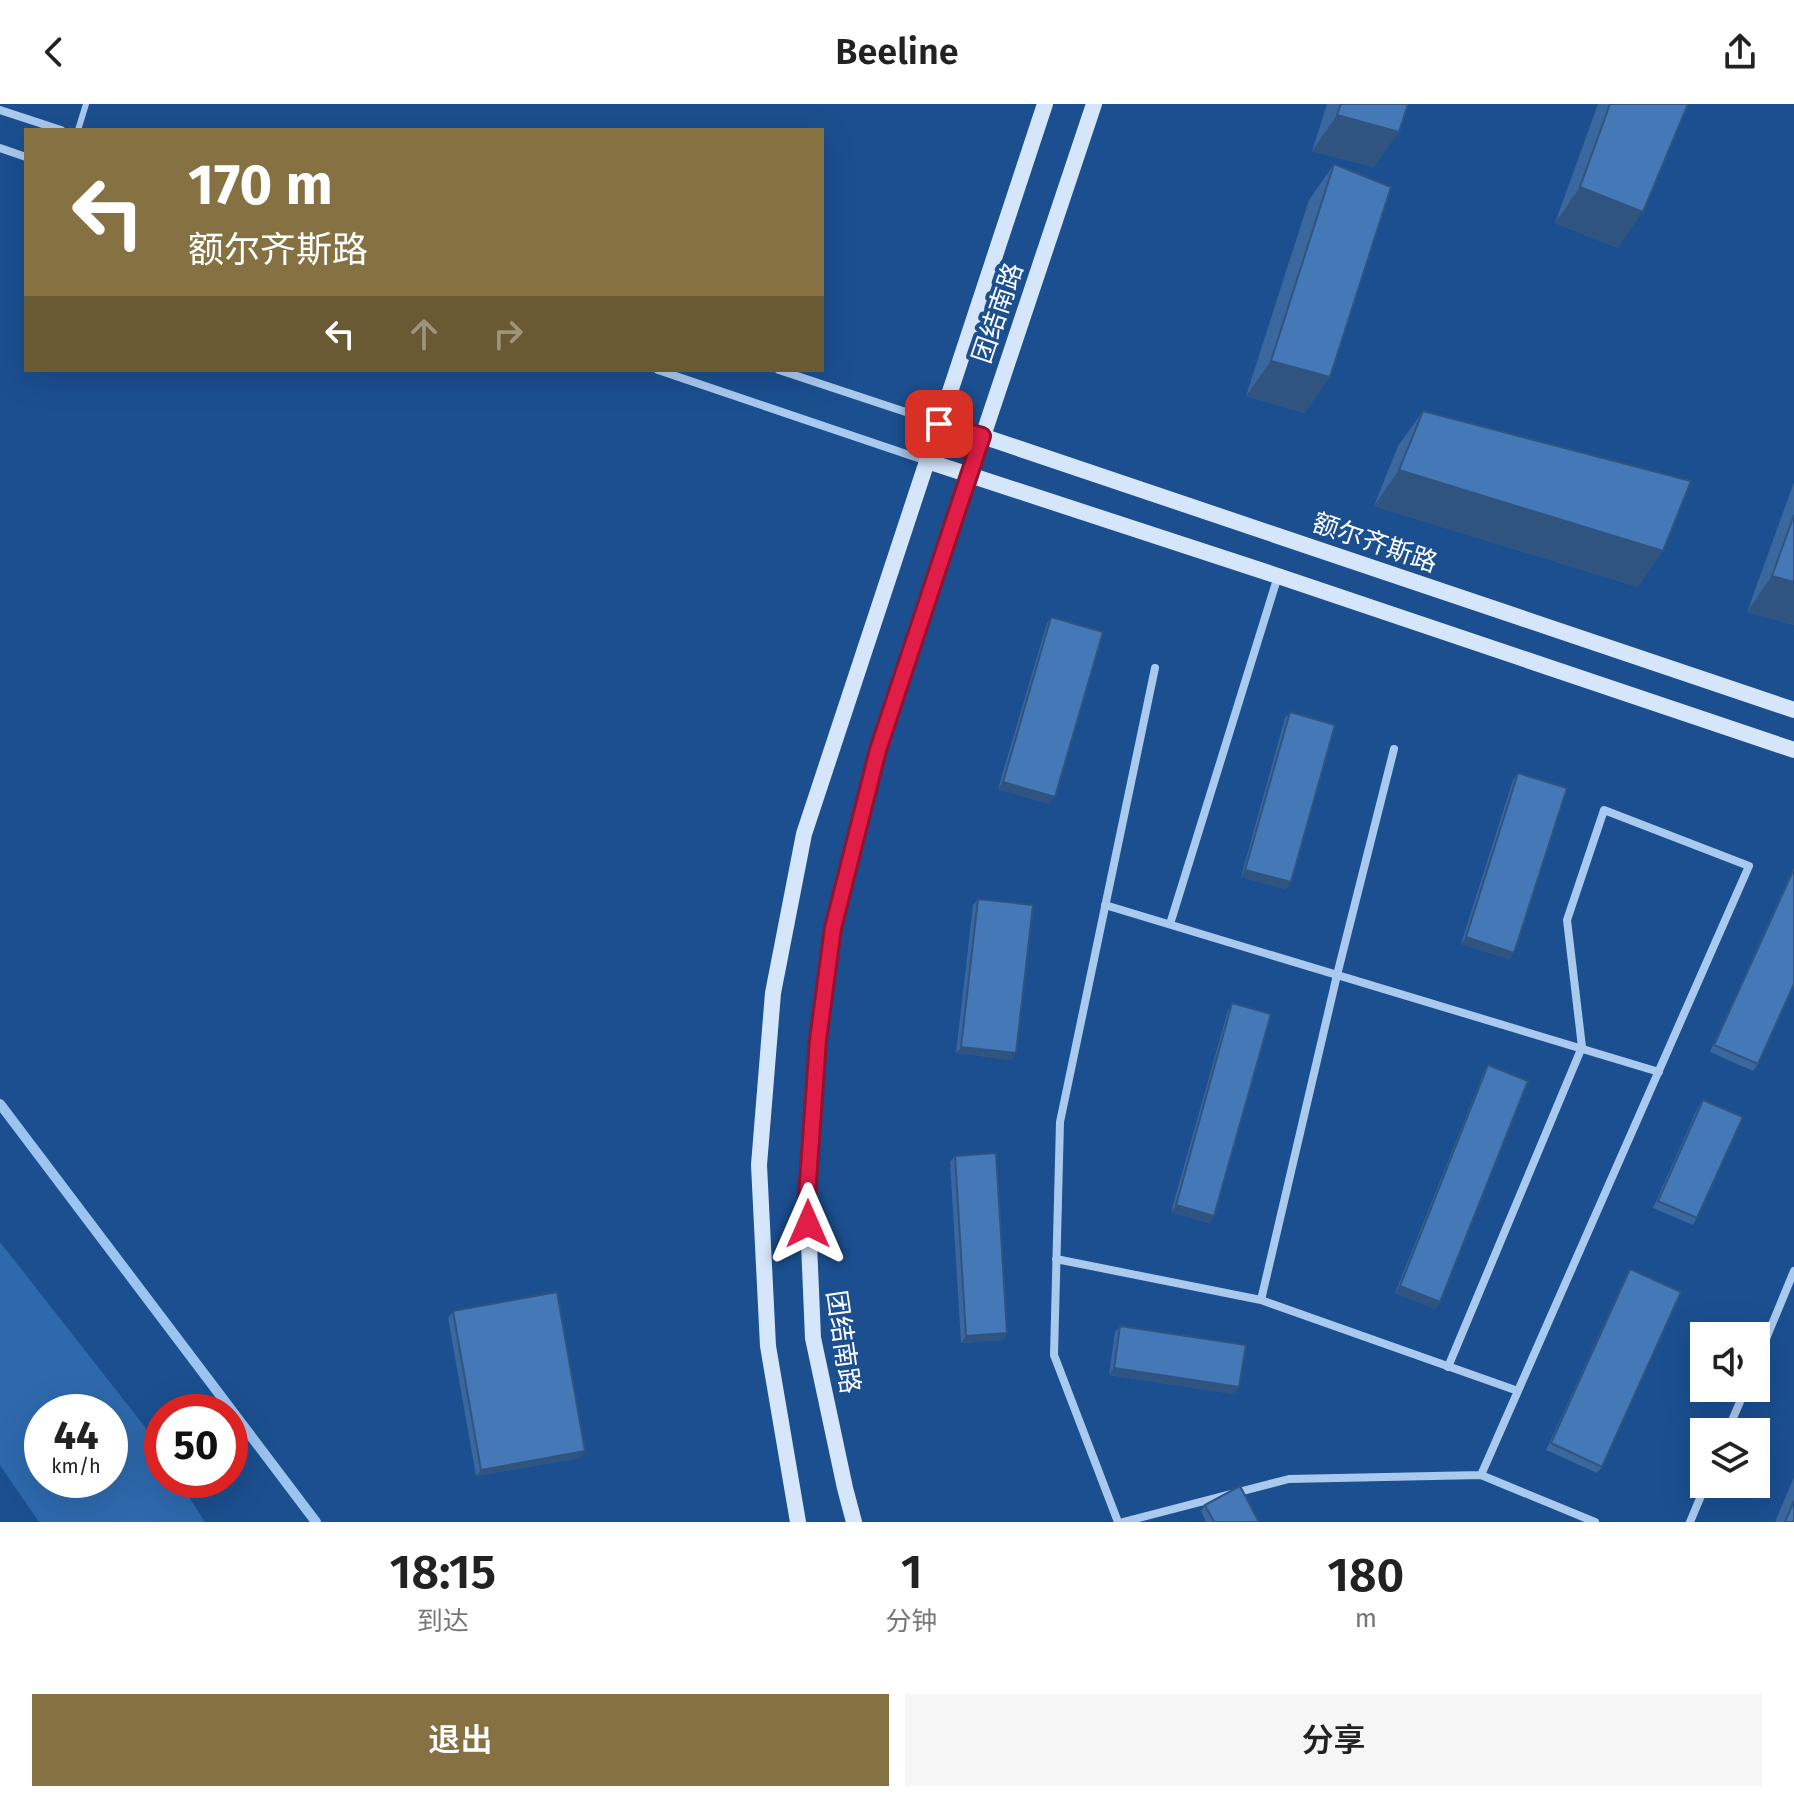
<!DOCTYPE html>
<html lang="zh">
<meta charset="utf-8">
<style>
:root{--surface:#fff;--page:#f6f6f6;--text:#222;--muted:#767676;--accent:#857141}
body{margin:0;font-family:"Fira Sans","Noto Sans SC",sans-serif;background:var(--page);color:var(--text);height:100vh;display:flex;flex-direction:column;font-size:30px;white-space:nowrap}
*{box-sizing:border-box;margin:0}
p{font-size:26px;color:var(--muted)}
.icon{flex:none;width:44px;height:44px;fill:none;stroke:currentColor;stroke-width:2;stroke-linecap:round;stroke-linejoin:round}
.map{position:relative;height:1418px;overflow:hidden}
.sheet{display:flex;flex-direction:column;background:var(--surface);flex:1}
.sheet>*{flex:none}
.top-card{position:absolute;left:24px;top:24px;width:800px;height:244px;border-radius:0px;box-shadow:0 8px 32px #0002;background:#857141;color:#fff;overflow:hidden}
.controls{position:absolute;left:1690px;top:1218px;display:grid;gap:16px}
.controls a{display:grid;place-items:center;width:80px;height:80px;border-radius:0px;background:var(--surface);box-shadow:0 8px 32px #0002;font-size:40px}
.speed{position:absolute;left:24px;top:1290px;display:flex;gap:16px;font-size:40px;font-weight:700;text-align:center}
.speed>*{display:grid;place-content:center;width:104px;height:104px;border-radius:50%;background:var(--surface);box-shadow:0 8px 32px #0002;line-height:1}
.speed small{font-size:20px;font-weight:400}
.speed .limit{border:12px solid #d22;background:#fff;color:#111}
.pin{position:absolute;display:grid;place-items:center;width:68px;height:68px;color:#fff;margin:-34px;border-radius:16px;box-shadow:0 4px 12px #0006}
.me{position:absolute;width:88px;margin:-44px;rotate:0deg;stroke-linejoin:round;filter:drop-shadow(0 0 6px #0008)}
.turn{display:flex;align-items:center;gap:28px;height:168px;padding:0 32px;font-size:36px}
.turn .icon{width:104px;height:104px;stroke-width:2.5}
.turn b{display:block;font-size:56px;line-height:68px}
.lanes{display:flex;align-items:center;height:76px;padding:0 32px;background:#0003;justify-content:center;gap:40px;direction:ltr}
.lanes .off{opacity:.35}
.eta{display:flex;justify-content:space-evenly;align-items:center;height:136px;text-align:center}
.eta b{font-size:48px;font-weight:600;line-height:56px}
.cta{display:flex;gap:16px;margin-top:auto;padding:16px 32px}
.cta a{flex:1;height:92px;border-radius:0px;background:var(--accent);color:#fff;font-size:32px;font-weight:600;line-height:92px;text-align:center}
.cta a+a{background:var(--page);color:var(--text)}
header{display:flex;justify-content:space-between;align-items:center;height:104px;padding:0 32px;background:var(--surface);font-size:36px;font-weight:600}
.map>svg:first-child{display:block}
.green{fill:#2e69ad;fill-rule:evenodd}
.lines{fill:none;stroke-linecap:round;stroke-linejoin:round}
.stream{stroke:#9cc4f0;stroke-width:10}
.lane{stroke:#a9c9ee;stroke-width:6}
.street{stroke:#a9c9ee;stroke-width:8}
.secondary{stroke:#d6e6fa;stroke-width:16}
.wall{fill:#3a679d}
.shaded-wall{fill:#305480}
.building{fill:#4478b7;stroke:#305480;stroke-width:2}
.route-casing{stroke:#92132f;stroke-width:20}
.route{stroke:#e11d48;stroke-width:14}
.labels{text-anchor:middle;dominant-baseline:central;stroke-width:8;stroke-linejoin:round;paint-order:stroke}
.street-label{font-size:26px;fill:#fff;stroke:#1b4f8f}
</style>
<header><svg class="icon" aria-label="back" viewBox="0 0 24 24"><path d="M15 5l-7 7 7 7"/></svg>Beeline<svg class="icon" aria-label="share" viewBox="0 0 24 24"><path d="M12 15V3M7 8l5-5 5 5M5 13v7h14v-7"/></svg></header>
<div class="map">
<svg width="1794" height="1418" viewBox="0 0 1794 1418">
<rect width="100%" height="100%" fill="#1b4f8f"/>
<path class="green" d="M0,1138L145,1323L162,1350V1376H178L205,1418H39L0,1361ZM42,1308H110V1376H42Z"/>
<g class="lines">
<path class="stream" d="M0,1000L316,1418"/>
<path class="lane" d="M78,26L86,0"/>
<path class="street" d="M0,6L61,26
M0,44L26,53
M658,266L927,357
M779,266L939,319
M1105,801L1659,968
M1170,820L1278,472
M1056,1155L1261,1196L1518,1287
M1261,1196L1337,871L1394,645
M1756,1259L1794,1167
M1448,1263L1582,943L1567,816L1604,706L1749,762L1481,1371
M1727,1328L1746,1284
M1118,1418L1054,1251L1060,1018L1155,564
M1123,1418L1289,1375L1481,1371L1595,1418
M1690,1418L1706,1380"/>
<path class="secondary" d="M939,320L982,332L1794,606
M927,357L1278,472L1794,646
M798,1418L768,1242L759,1061L773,889L804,730L1045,0
M854,1418L845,1384L813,1234L807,1092L818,936L833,824L878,646L1094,0"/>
</g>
<path class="wall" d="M1327,0H1408L1374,63L1312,47Z
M1598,0H1688L1618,144L1555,119Z
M1334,60L1305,309L1246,292L1309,96Z
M1423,307L1638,483L1374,402L1398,342Z
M1794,378V521L1747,508Z
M1051,513L1050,700L998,685L1047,519Z
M1290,608L1286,785L1241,773L1285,614Z
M1518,669L1514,849L1509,855L1461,840L1513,676Z
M1794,765L1758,960L1753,967L1710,948L1790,771Z
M978,795L1016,949L1011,956L956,949L973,801Z
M1232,899L1214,1112L1209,1119L1171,1108L1228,906Z
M1488,961L1435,1205L1395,1189L1484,968Z
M1703,996L1697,1114L1693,1121L1653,1104L1698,1003Z
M955,1052L1007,1229L1003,1236L961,1239L950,1058Z
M1630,1165L1602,1363L1597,1369L1546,1346L1626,1172Z
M453,1207L585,1347L580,1354L476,1372L448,1214Z
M1120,1222L1239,1283L1234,1290L1109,1271L1115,1228Z
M1794,1373V1418H1775Z
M1205,1401L1259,1418H1206L1201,1407Z"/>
<path class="shaded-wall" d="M1337,11L1399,28L1374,63L1312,47Z
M1580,83L1643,108L1618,144L1555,119Z
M1271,257L1330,273L1305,309L1246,292Z
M1399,366L1663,447L1638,483L1374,402Z
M1772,472L1794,478V521L1747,508Z
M1003,678L1055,693L1050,700L998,685Z
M1245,766L1291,778L1286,785L1241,773Z
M1466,833L1514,849L1509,855L1461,840Z
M961,943L1016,949L1011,956L956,949Z
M1176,1101L1214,1112L1209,1119L1171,1108Z
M1400,1182L1440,1198L1435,1205L1395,1189Z
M1007,1229L1003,1236L961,1239L966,1232Z
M1114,1264L1239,1283L1234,1290L1109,1271Z
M585,1347L580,1354L476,1372L481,1366Z"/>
<path class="building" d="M1341,0H1408L1399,28L1337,11Z
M1610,0H1688L1643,108L1580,83Z
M1334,60L1391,83L1330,273L1271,257Z
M1423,307L1691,377L1663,447L1399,366Z
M1794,411V478L1772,472Z
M1051,513L1103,528L1055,693L1003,678Z
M1290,608L1335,621L1291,778L1245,766Z
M1518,669L1567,684L1514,849L1466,833Z
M1794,765V880L1758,960L1714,941Z
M978,795L1033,801L1016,949L961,943Z
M1232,899L1271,910L1214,1112L1176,1101Z
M1488,961L1528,977L1440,1198L1400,1182Z
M1703,996L1743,1013L1697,1114L1658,1097Z
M996,1049L1007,1229L966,1232L955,1052Z
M1630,1165L1681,1188L1602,1363L1551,1339Z
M557,1188L585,1347L481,1366L453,1207Z
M1120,1222L1246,1241L1239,1283L1114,1264Z
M1240,1382L1259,1418H1214L1205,1401Z
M1794,1397V1418H1785Z"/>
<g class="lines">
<defs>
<path id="route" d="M808,1120L807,1092L818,936L833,824L878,646L982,332L939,320"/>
</defs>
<use href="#route" class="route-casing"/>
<use href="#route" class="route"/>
</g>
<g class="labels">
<g class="street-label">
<text transform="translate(998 209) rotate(-71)">团结南路</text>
<text transform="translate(1375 439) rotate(19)">额尔齐斯路</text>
<text transform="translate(843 1238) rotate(82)">团结南路</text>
</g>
</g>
</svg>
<div class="controls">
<a><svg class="icon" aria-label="sound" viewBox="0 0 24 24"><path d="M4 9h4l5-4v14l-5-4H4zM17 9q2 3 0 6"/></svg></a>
<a><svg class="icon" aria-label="layers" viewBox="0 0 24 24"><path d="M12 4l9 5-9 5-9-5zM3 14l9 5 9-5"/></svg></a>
</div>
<div class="speed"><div>44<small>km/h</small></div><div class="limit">50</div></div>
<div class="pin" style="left:939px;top:320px;background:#d93025"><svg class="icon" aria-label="arrive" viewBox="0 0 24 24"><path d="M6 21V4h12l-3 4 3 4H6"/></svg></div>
<svg class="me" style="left:808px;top:1120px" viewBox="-20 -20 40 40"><path d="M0-17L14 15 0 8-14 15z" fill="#e11d48" stroke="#fff" stroke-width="4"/></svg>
<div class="top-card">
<div class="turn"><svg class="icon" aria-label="left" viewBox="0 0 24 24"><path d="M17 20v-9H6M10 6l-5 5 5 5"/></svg><div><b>170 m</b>额尔齐斯路</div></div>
<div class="lanes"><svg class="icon" aria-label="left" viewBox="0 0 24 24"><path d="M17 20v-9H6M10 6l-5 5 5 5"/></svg><svg class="icon off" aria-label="ahead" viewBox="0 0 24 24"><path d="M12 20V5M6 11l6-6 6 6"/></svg><svg class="icon off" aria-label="right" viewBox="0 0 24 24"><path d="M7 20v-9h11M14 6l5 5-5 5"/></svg></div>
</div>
</div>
<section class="sheet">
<div class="eta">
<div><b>18:15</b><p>到达</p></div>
<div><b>1</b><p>分钟</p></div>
<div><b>180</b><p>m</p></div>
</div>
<div class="cta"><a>退出</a><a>分享</a></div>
</section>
